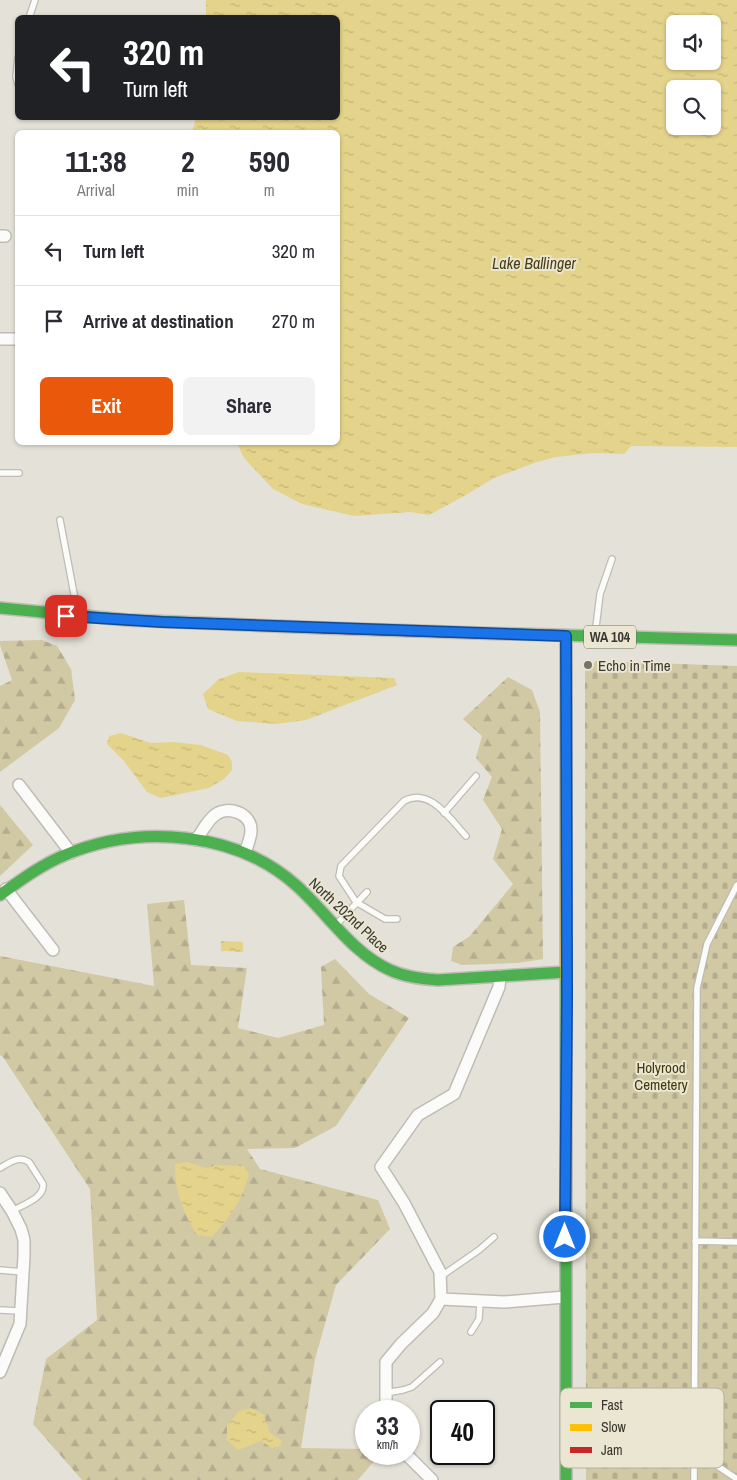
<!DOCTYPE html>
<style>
:root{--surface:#fff;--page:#f2f2f3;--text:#2b2b33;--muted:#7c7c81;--line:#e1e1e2;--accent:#ea580c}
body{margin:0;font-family:"Archivo Narrow",sans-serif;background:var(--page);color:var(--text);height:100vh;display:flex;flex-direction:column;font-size:19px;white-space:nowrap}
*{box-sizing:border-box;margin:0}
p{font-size:16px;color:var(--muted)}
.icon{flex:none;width:28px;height:28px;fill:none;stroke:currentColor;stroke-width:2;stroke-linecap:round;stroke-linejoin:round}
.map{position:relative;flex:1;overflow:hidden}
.details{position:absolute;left:15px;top:130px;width:325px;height:315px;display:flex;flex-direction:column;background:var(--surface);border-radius:8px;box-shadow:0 1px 4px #0004}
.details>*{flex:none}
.hud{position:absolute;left:15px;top:15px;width:325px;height:105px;border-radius:8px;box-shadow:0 1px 4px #0004;background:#202124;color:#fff;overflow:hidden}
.tools{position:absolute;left:666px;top:15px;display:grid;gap:10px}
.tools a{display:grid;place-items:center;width:55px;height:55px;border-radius:8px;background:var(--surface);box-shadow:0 1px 4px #0004;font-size:25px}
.speed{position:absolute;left:355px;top:1400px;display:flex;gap:10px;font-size:25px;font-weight:700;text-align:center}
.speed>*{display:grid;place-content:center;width:65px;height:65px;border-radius:50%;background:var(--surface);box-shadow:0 1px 4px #0004;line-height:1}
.speed small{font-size:12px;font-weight:400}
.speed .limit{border:2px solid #111;border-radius:8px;background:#fff;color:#111}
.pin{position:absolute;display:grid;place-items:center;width:42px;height:42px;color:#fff;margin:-21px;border-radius:10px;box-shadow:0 2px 8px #0006}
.me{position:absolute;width:55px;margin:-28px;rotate:0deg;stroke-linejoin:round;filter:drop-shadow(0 0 4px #0008)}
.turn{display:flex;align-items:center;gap:18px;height:105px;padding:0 25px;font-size:22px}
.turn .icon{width:65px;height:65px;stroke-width:2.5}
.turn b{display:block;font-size:35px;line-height:42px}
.eta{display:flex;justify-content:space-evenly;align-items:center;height:85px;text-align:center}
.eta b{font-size:30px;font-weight:800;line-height:35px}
.action{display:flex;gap:10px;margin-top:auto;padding:10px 25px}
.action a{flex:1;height:58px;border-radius:8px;background:var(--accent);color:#fff;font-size:20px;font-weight:800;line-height:58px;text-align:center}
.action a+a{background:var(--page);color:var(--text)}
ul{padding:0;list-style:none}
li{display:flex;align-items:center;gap:15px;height:70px;padding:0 25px;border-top:1px solid var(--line)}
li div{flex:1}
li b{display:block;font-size:19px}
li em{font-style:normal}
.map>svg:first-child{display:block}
.forest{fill:url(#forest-firs)}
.cemetery{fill:url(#cemetery-stones)}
.water{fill:url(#water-ripples);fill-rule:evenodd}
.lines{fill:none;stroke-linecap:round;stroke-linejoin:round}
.lane-casing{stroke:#bebcb4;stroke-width:8}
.street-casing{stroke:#bebcb4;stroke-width:14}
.fast-casing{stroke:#bebcb4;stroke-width:14}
.slow-casing{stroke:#bebcb4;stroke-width:14}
.jam-casing{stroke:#bebcb4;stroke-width:14}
.lane{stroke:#fbfbf9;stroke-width:5.5}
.street{stroke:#fbfbf9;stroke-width:11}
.fast{stroke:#4caf50;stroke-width:11}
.slow{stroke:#ffc107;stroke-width:11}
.jam{stroke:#c62828;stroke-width:11}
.route-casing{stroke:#114b97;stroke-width:12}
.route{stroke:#1a73e8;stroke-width:9}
.poi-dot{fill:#75736a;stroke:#eae6d2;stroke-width:2}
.labels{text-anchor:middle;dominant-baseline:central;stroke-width:4;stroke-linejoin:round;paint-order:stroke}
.shield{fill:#eae6d2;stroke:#6e6c60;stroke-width:1}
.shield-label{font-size:14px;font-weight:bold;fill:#39372f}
.poi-label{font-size:15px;fill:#39372f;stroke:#eae6d2;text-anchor:start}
.street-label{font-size:15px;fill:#39372f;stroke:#eae6d2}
.park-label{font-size:15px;fill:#41370b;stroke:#eae6d2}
.water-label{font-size:16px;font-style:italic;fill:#483e14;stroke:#eae6d2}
.key{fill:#eae6d2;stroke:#b5b2a1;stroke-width:1}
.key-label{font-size:14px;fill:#39372f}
</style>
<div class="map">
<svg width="737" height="1480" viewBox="0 0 737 1480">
<defs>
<pattern id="forest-firs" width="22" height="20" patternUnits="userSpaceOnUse" patternTransform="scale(1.25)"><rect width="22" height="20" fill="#d1c8a4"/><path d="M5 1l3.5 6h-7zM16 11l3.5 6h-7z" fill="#b4ac8e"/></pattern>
<pattern id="cemetery-stones" width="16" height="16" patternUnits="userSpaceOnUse" patternTransform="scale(1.25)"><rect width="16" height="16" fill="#d1c8a4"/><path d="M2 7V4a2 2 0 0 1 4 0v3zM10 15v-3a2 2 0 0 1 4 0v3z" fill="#b4ac8e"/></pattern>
<pattern id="water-ripples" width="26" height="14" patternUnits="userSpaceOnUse" patternTransform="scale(1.25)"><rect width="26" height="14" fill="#e4d38a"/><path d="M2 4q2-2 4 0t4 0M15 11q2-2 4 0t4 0" fill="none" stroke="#c4b677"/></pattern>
</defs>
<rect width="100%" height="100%" fill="#e4e2d8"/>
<path class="forest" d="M42,640L57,646L71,669L75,700L59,728L0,772V686L12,680L0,645V641Z
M508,677L532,690L540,712L543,959L518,963L462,965L451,961L453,947L470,936L513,884L493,859L502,829L483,800L492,777L476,758L482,736L463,719Z
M0,805L33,845L0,876Z
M184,900L191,965L247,968L238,1028L278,1038L324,1025L321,967L335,959L369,994L409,1018L336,1126L295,1148L247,1149L260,1169L378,1200L390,1229L336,1285L315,1359L301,1448L366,1449V1454H380L358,1480H82L33,1424L46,1359L97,1320L90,1189L3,1057L0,1055V956L154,986L147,904Z"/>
<path class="cemetery" d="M596,661L737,666V1480H586L585,671Z"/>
<path class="water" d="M206,0H737V447L631,446L624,454L594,453L556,457L537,462L494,478L464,496L429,515L410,512L354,516L302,504L273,489L244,458L237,443L338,442V132H192L196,118H338V18L206,17ZM675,24H712V61H675ZM675,89H712V126H675Z
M239,672L394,678L397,685L306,720L276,724L237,721L208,709L203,694L219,679Z
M121,733L151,743L174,742L201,745L228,755L232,762V770L224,779L209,788L161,798L147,792L124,761L107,744L109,736Z
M221,941L243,942V952L221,951Z
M187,1162L206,1168L216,1165L244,1166L249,1174C243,1200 229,1218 212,1237L197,1235C183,1212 174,1190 175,1164Z
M251,1408L264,1415L270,1433L282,1441L280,1446L272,1448L261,1441L238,1450L227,1440V1426L239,1411Z"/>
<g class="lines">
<defs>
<path id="lane" d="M29,18L35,0
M18,58L16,77L18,84
M0,473H19
M60,520L78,615
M595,635L600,594L612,559
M444,813L476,776
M397,919H385L356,902L339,876L341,866L404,801C430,787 450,819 466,836
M336,925L367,892
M0,1168C9,1163 18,1155 29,1162L43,1184C45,1198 22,1205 12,1211
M695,1241L737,1242
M0,1270L23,1272
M440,1277L479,1250L494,1237
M0,1310L20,1311
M471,1332L479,1319L480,1302
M385,1393L403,1390L412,1387L440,1362
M694,1439L716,1465L737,1479
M694,1480L697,988L707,944L737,885"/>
<path id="street" d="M0,236H5
M0,339H18
M19,785L71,853
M196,840C202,832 207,821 215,815C228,805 251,813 251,830C251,838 247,846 245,853
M6,889L53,950
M0,1193L12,1211L21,1229L24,1240V1256L20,1324L0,1372
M441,1299L504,1302L565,1297
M386,1411V1362L401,1344L433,1313L441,1299L440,1272L404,1203L381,1167L418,1115L454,1094L499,987L500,976
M406,1454L432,1480"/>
<path id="fast" d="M0,608L127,620L324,628
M476,633L737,640
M0,895C21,880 41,865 65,855C139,824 236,831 297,886C328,914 352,953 390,970C405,977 422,979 438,980L566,972
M566,979V1480"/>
<path id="slow" d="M566,636V979"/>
<path id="jam" d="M324,628L476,633"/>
</defs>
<use href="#lane" class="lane-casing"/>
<use href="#street" class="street-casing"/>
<use href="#fast" class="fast-casing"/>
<use href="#slow" class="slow-casing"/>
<use href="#jam" class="jam-casing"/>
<use href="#lane" class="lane"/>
<use href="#street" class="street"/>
<use href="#fast" class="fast"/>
<use href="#slow" class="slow"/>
<use href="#jam" class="jam"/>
</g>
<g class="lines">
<defs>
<path id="route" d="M66,616L162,622L566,636L567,997L565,1237"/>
</defs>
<use href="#route" class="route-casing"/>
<use href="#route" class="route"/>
</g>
<circle class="poi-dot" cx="588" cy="665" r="5"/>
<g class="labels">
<rect class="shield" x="584" y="625.5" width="52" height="23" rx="4"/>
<g class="shield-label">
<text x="610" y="637">WA 104</text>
</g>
<g class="poi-label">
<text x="598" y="665">Echo in Time</text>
</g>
<g class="street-label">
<text transform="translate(349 915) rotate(43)">North 202nd Place</text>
</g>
<g class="park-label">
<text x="661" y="1067">Holyrood<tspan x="661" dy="17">Cemetery</tspan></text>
</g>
<g class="water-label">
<text x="534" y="263">Lake Ballinger</text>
</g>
</g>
<rect x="560" y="1388" width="164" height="80" rx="8" class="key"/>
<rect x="570" y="1402" width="22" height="6" fill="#4caf50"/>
<rect x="570" y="1424" width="22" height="7" fill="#ffc107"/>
<rect x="570" y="1447" width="22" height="6" fill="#c62828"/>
<g class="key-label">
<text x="601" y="1410">Fast</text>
<text x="601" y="1432">Slow</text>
<text x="601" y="1455">Jam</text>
</g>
</svg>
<div class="tools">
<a><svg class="icon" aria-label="sound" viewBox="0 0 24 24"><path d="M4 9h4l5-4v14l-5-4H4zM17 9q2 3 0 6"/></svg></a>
<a><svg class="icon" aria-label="search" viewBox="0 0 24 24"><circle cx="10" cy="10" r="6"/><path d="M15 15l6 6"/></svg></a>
</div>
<div class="speed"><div>33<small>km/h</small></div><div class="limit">40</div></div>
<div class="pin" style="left:66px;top:616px;background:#d93025"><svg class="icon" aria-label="arrive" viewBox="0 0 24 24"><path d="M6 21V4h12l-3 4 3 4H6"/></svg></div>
<svg class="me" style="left:565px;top:1237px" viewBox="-20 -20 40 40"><circle r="17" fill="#1a73e8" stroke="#fff" stroke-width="3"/><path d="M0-11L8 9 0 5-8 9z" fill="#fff"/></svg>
<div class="hud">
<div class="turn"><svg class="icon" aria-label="left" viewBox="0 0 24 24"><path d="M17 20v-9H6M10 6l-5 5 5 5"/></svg><div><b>320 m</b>Turn left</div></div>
</div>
<section class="details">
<div class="eta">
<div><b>11:38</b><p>Arrival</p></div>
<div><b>2</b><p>min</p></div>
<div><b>590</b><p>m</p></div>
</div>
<ul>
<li><svg class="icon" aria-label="left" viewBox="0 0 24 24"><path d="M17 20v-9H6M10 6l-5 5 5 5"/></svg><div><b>Turn left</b></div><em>320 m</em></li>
<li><svg class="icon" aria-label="arrive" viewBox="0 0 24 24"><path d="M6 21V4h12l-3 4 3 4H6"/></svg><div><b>Arrive at destination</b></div><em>270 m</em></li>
</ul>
<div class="action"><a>Exit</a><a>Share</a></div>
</section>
</div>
